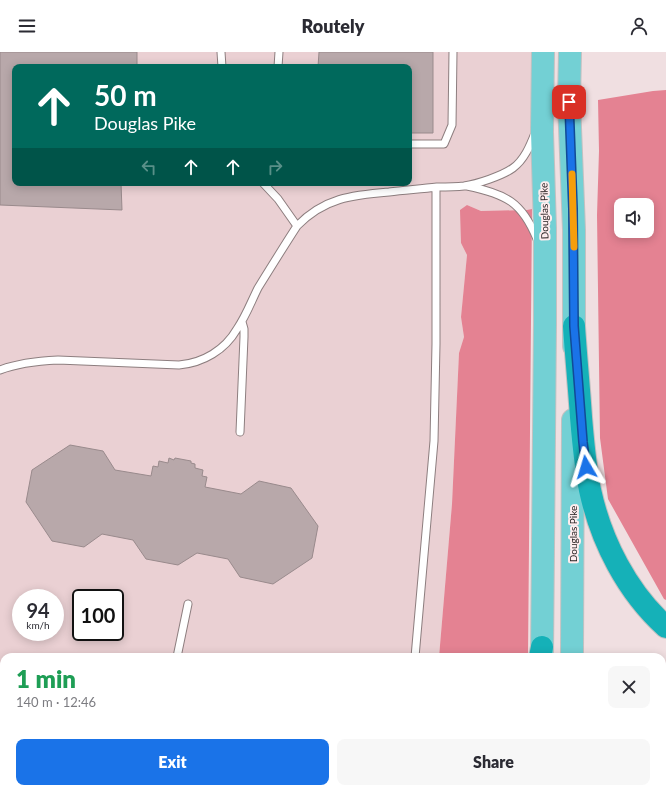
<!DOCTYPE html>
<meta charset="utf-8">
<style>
:root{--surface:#fff;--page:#f7f7f7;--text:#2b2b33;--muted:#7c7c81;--accent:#1a73e8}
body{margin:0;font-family:Lato,sans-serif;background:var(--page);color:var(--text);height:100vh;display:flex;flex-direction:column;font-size:15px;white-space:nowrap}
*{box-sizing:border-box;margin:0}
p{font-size:13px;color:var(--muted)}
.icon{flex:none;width:22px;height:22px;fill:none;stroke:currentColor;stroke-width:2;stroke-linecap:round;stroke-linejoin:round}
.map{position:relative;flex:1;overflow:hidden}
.details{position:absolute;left:0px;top:601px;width:666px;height:140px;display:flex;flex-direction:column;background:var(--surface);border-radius:12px 12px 0 0;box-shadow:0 2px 10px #0003}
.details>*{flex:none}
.banner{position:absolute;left:12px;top:12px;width:400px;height:122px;border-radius:8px;box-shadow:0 2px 10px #0003;background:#00695c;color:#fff;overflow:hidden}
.fabs{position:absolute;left:614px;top:146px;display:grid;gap:8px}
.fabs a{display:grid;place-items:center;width:40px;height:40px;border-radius:8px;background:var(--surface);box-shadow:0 2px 10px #0003;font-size:20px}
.speed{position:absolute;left:12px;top:537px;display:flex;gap:8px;font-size:20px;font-weight:700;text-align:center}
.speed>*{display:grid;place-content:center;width:52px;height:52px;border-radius:50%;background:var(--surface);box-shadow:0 2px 10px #0003;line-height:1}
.speed small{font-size:10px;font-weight:400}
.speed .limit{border:2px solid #111;border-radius:6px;background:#fff;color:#111}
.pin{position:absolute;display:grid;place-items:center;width:34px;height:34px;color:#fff;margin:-17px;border-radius:8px;box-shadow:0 2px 6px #0006}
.me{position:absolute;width:44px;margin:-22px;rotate:353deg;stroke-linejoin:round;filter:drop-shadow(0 0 3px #0008)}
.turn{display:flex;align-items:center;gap:14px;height:84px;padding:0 16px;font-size:18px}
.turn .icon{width:52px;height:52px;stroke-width:2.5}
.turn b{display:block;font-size:28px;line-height:34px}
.lanes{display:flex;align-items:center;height:38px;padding:0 16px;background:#0003;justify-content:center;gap:20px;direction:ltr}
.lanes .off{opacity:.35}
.round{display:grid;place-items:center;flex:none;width:42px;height:42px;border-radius:8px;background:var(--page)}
.overview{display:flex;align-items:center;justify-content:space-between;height:68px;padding:0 16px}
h1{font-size:24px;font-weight:800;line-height:30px;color:#1e9e55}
.cta{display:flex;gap:8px;margin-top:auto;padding:8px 16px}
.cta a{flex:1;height:46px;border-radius:8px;background:var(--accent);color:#fff;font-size:16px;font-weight:800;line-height:46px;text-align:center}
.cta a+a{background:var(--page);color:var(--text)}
header{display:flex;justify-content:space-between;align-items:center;height:52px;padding:0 16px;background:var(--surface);font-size:18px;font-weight:800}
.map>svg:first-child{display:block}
.built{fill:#ead0d3;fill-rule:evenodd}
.forest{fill:#e48292;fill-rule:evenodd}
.building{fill:#b8a8aa;stroke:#998a8c}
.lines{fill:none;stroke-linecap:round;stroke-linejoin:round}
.service-casing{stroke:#8d7e7f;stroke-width:9}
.primary-casing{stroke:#c2c1c1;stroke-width:24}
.motorway-casing{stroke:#c2c1c1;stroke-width:24}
.service{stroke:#fff;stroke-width:7}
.primary{stroke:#73d0d4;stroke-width:22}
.motorway{stroke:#15b1b8;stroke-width:22}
.route-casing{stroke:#114b97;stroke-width:10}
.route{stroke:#1a73e8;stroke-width:7}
.slow{stroke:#f59e0b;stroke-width:7}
.labels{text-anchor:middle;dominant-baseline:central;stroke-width:4;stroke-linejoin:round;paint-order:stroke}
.street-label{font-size:10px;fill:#262020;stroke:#feedee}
</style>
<header><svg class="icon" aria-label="menu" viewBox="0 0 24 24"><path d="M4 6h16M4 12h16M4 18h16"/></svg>Routely<svg class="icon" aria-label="person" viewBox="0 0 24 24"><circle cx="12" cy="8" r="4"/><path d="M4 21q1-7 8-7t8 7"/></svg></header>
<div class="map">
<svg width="666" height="741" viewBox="0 0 666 741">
<rect width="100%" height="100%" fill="#f0dfe1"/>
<path class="built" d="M0,0H543L536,157L527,158L481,159L467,153L461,191L467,203L461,265L464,285L459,301L452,452L439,605H4V737H409L407,741H0ZM15,15H409V131H15ZM21,546H55V580H21ZM81,546H115V580H81Z"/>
<path class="forest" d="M666,38V548L664,547L608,447L600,386L597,163L599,99L598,48L653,39ZM621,153H647V179H621Z
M467,153L481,159L527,158L532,157L528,605H439L452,452L459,301L464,285L461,265L467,203L461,191L460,158Z
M409,737H509L506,741H407Z"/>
<path class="building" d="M0,0H137V15H15V131H121L122,158L0,153Z
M319,0H433V81H409V15H318Z
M70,393L103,399L115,418L151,424L153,414L158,415L159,409L168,411L169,406L174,408L175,406L191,409V411L195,412V416L203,418L202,424L207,425L205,435L241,442L259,429L291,436L318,474L312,506L273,532L240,525L228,507L197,501L178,513L146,507L133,488L102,482L84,495L52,489L26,450L32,418Z"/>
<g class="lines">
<defs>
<path id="service" d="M221,0L222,15
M278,15L279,0
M409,92H444L452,73L453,0
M263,131L278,147L297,174
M467,134C506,142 522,150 537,187
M0,318C18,311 38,309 58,308L179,313C203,311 225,298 237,277C246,264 251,250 258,236C271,215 284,194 297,174C324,146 352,143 389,140C405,138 421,137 437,135C446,135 455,135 464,134C477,132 502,124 513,116C524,108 530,94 535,81
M240,380L244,285V277L242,270
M177,605L188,552
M415,605L434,389L436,292V136
M0,667L4,673
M48,737L50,741
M150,741L151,737
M372,741L375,737"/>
<path id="primary" d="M570,0L569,50L574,178V294
M542,605L545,272V176L542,80L543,0
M572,605L573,368
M541,741V737
M571,741V737"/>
<path id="motorway" d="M574,274C576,304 579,335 581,365C583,389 585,414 590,438C601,489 627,540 666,575
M540,605L542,595
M510,741L512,737"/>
</defs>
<use href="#service" class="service-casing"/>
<use href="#primary" class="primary-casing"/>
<use href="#motorway" class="motorway-casing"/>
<use href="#service" class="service"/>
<use href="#primary" class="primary"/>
<use href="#motorway" class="motorway"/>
</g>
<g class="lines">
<defs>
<path id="route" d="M569,50L573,157L574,274L583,390L586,415"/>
</defs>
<use href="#route" class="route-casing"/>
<use href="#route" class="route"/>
<path class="slow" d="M572,122L574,195"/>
</g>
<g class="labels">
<g class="street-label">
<text transform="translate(544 159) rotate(-91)">Douglas Pike</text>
<text transform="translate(573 482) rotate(-90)">Douglas Pike</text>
</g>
</g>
</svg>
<div class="fabs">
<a><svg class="icon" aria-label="sound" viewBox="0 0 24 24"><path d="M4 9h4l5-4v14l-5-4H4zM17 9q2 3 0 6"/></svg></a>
</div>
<div class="speed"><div>94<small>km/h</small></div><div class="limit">100</div></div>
<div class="pin" style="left:569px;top:50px;background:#d93025"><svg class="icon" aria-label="arrive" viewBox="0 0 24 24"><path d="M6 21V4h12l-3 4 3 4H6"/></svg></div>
<svg class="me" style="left:586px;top:415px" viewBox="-20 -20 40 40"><path d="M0-17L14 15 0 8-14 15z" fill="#1a73e8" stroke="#fff" stroke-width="4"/></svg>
<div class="banner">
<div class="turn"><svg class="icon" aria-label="ahead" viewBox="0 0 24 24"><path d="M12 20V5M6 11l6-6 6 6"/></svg><div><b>50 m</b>Douglas Pike</div></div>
<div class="lanes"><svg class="icon off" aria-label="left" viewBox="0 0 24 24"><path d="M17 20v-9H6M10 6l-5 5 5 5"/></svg><svg class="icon" aria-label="ahead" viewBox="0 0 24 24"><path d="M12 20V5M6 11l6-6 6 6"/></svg><svg class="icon" aria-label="ahead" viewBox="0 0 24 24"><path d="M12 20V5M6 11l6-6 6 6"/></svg><svg class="icon off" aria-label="right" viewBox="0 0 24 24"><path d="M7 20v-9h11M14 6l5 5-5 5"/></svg></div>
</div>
<section class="details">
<div class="overview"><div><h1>1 min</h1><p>140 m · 12:46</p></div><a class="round"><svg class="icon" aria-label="close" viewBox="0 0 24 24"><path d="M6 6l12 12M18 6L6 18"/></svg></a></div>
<div class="cta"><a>Exit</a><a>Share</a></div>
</section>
</div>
